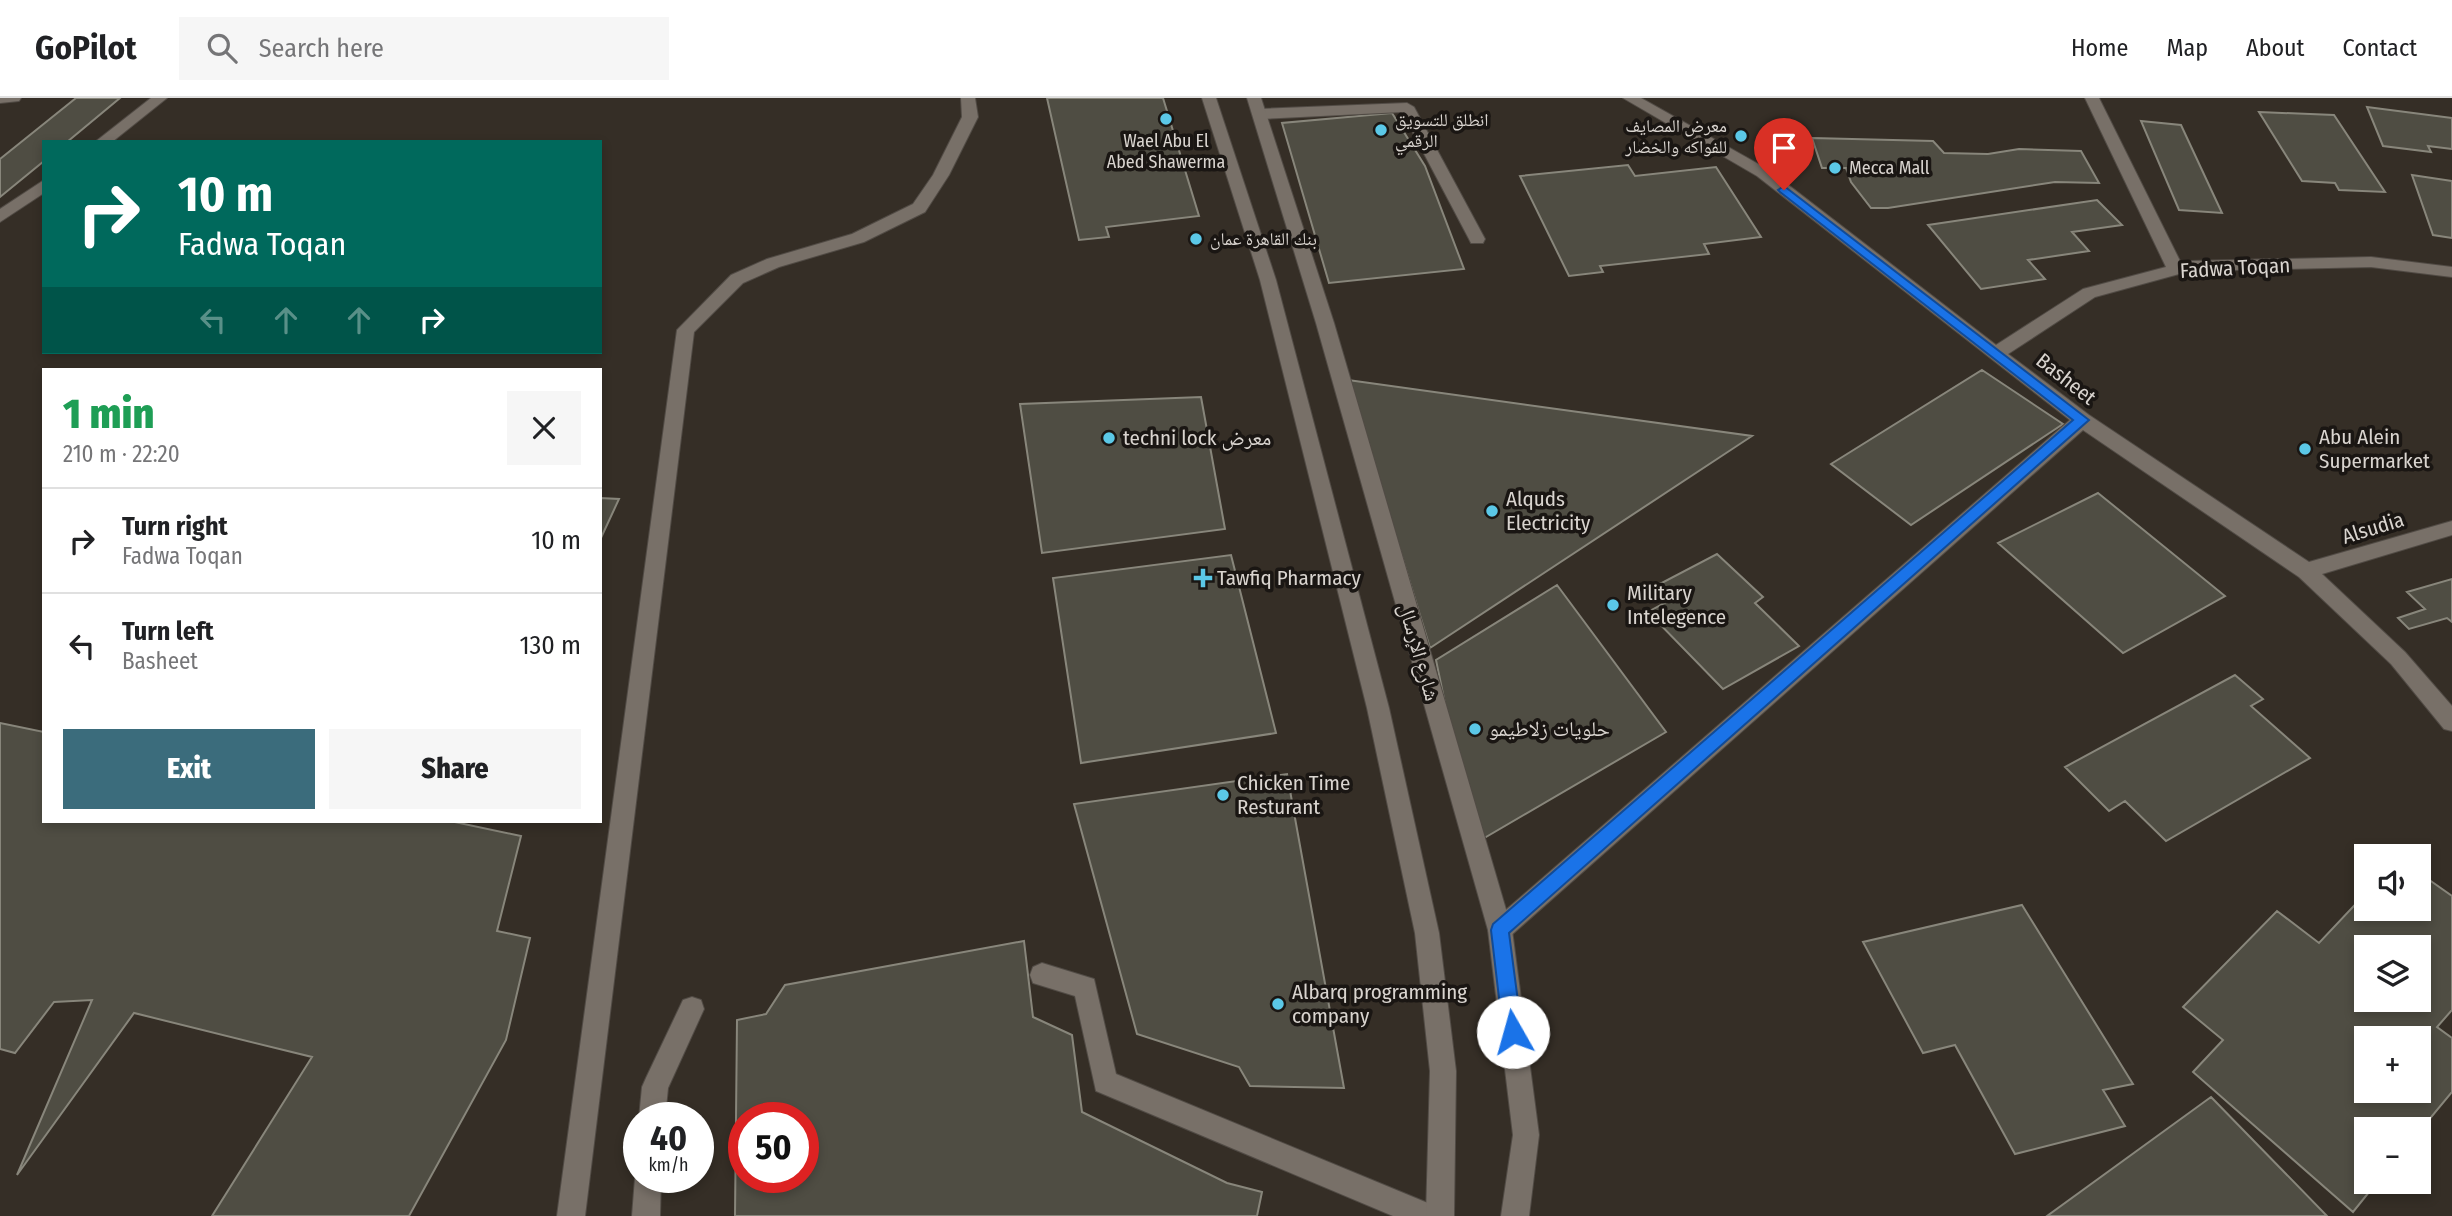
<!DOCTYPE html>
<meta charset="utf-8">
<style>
:root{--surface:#fff;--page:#f6f6f6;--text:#202124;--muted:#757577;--line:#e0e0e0;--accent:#3b6c7c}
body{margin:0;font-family:"Fira Sans Condensed","Noto Naskh Arabic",sans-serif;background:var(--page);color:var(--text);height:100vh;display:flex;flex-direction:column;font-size:26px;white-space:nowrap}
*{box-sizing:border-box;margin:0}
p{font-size:23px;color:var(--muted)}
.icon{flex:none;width:38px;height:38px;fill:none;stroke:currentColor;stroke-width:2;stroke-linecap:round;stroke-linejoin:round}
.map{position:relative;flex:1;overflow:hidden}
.side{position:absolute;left:42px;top:270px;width:560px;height:455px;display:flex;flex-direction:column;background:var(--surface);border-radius:0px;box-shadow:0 4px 10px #0003}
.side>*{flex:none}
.hud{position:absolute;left:42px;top:42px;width:560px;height:214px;border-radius:0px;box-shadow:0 4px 10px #0003;background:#00695c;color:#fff;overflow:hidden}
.tools{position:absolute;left:2354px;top:746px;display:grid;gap:14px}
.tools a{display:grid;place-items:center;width:77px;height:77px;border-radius:0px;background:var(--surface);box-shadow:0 4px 10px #0003;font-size:35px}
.speed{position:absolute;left:623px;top:1004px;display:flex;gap:14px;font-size:35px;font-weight:700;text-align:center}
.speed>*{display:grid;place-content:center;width:91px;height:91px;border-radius:50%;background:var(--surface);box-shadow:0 4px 10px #0003;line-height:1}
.speed small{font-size:18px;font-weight:400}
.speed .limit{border:10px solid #d22;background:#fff;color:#111}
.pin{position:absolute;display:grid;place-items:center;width:60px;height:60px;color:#fff;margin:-72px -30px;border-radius:50% 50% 50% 0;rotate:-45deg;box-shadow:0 0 7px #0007}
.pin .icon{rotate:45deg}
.me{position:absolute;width:77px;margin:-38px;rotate:353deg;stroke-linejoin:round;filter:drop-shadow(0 0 5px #0008)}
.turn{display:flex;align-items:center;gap:24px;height:147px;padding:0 21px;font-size:32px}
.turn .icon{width:91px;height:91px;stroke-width:2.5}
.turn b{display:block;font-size:49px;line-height:60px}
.lanes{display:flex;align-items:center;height:66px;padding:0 21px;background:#0003;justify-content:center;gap:35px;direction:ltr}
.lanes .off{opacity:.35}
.round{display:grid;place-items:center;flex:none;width:74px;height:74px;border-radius:0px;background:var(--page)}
.overview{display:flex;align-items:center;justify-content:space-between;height:119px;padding:0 21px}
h1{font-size:42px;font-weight:800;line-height:52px;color:#1e9e55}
.primary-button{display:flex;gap:14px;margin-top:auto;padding:14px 21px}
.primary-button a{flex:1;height:80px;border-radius:0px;background:var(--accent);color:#fff;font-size:28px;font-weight:800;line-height:80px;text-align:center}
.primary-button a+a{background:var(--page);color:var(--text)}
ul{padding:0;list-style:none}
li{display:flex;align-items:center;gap:21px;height:105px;padding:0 21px;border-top:2px solid var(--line)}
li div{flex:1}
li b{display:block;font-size:26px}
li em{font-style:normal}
header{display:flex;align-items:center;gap:42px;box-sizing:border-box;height:98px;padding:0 35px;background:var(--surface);border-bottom:2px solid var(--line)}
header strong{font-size:33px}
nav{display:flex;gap:38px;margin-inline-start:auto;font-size:24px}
.search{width:490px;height:63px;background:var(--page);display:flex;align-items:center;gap:18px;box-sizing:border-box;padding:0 24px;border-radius:0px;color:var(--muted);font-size:26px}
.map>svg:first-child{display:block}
.building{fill:#4f4d43;stroke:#88867b;stroke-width:2;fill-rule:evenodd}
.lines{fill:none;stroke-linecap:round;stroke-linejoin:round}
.service-casing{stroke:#514b45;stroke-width:2}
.minor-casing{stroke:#514b45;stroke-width:2}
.secondary-casing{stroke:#514b45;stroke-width:2}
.service{fill:#787068;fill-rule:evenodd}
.minor{fill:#787068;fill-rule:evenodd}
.secondary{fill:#787068;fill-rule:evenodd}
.route{fill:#1a73e8;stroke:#114b97;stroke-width:2}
.poi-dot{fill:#5bc8e7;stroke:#1a1613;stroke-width:2.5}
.labels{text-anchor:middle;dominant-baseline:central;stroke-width:7;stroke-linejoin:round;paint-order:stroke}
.far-poi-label{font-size:18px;fill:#d9d4cf;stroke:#1a1613;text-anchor:start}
.street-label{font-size:21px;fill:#d9d4cf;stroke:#1a1613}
.poi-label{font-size:21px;fill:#d9d4cf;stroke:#1a1613;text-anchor:start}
</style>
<header>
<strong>GoPilot</strong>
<div class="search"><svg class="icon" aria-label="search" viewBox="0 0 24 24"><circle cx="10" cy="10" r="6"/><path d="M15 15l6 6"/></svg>Search here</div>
<nav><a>Home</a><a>Map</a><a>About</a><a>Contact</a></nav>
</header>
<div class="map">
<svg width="2452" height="1118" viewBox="0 0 2452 1118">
<rect width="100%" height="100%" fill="#352e26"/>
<path class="building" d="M76,0H120L67,44H44V63L0,99V61Z
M1047,0H1163L1199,118L1106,129L1109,139L1079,142Z
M2367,9L2452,20V51L2428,48L2431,54L2383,48Z
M2259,14L2334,17L2385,94L2339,92L2335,85L2302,83Z
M1392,15L1425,68L1464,171L1329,185L1282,25Z
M2141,23L2181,27L2222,115L2179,112Z
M1812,40L1933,43L1944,55L1988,56L2019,51L2081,53L2099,85L2055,84L1888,110H1871L1851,84L1846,70H1822Z
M1628,67L1635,78L1716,69L1761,139L1704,146L1709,156L1600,168L1603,174L1569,178L1520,78Z
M2412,77L2452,83V140L2433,137Z
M2097,102L2122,127L2072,134L2089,153L2028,162L2045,181L1981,191L1928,127Z
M1982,272L2063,326L1911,427L1831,366Z
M1348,282L1752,338L1430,550Z
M1201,299L1225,431L1042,455L1020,306Z
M2098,395L2225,498L2123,555L1998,445Z
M600,400L619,401L600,442Z
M1717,456L1763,499L1755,505L1799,548L1723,591L1648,514L1666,504L1652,490Z
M1231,457L1276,635L1081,665L1053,480Z
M2452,481V524L2447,520L2409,531L2398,520L2425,511L2407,494Z
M1557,487L1666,634L1474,746L1436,562Z
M2235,577L2263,601L2251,608L2310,660L2166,743L2125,703L2109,713L2065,669Z
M0,625L44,634V723H450L521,738L497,833L530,840L506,942L409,1118H212L312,959L134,915L17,1077L92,902L54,904L15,955L0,951Z
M1287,676L1344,990L1250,988L1239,969L1137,936L1074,706Z
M2418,774L2452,798V912L2437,929L2452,940V994L2418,1035V1031H2366V1083H2378L2353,1114L2193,974L2223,942L2183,909L2277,813L2319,845L2366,795V810H2418ZM2366,849H2418V901H2366ZM2366,940H2418V992H2366Z
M2022,807L2133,986L2103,992L2125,1028L2015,1056L1955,947L1923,955L1863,844Z
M1024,843L1033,919L1072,937L1082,1014L1227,1085L1262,1094L1257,1118H735L737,922L766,916L785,887ZM744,1020H803V1080H744Z
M2211,999L2327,1118H2047Z"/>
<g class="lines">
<defs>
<path id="service" d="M0,0H21L19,3L0,5Z
M151,0H167L112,44H95Z
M961,0H975L978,19L949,77L925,114L864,144L779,169L743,185L694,234L585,1118H557L677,232L731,177L767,161L852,136L913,106L933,77L962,19Z
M1407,5L1414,9L1485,141L1483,145H1471L1469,141L1402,14L1260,21L1252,16L1260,11Z
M44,82V95L0,124V111Z
M1042,865L1094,881L1116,976L1435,1108L1439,1118H1393L1096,993L1075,898L1033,885L1030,877L1033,869Z
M692,899L701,902L704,911L668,990L665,1020H639L642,989L646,980L683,902Z
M639,1070V1080H661L660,1118H632L635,1080Z"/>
<path id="minor" d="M1623,0H1641L1769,72L1996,247L2083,191L2166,169L2085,0H2099L2181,165L2190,163L2371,159L2452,169V179L2371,169L2190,173L2095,199L2008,256L2089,317L2309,464L2452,423V437L2322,476L2405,554L2452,608V633L2444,631L2391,566L2299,479L2083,332L1508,840L1500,843L1492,840L1488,832L1492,824L2070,322L1757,78Z"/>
<path id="secondary" d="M1202,0H1216L1276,182L1389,610L1439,835L1456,973L1454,1118H1426L1430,973L1415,835L1367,610L1260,182Z
M1247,0H1261L1334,225L1512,832L1539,1037L1529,1118H1501L1513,1037L1488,832L1316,225Z"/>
</defs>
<use href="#service" class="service-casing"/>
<use href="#minor" class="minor-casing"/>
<use href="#secondary" class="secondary-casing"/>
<use href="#service" class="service"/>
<use href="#minor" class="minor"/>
<use href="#secondary" class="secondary"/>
</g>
<path class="route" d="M1784,88L2089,322L1509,835L1522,934L1519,941L1513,944L1506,941L1503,934L1491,832L1493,826L2073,322L1780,94L1778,92Z"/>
<g class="poi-dot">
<circle cx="1166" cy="21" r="7"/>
<circle cx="1381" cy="32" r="7"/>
<circle cx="1741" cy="38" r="7"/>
<circle cx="1835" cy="70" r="7"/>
<circle cx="1196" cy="141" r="7"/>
<circle cx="1109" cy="340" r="7"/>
<circle cx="2305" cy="351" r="7"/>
<circle cx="1492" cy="413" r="7"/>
<path d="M1199.5 469.5h7v7h7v7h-7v7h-7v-7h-7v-7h7z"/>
<circle cx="1613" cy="507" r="7"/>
<circle cx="1475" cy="631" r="7"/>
<circle cx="1223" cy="697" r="7"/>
<circle cx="1278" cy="906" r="7"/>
</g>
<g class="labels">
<g class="far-poi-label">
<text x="1395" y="22">انطلق للتسويق<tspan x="1395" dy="21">الرقمي</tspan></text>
<text x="1727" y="28" text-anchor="end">معرض المصايف<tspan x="1727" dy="21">للفواكه والخضار</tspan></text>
<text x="1166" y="43" text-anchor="middle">Wael Abu El<tspan x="1166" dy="21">Abed Shawerma</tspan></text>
<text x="1849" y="70">Mecca Mall</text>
<text x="1210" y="141">بنك القاهرة عمان</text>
</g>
<g class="street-label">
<text transform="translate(2235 170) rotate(-3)">Fadwa Toqan</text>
<text transform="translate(2066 281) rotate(38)">Basheet</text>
<text transform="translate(2373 430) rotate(-17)">Alsudia</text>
<text transform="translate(1419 554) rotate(74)">شارع الإرسال</text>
</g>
<g class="poi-label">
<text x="2319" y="339">Abu Alein<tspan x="2319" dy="24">Supermarket</tspan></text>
<text x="1123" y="340">techni lock معرض</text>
<text x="1506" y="401">Alquds<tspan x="1506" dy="24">Electricity</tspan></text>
<text x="1217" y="480">Tawfiq Pharmacy</text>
<text x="1627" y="495">Military<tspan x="1627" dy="24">Intelegence</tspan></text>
<text x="1489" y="631">حلويات زلاطيمو</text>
<text x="1237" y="685">Chicken Time<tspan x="1237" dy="24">Resturant</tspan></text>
<text x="1292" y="894">Albarq programming<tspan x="1292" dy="24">company</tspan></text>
</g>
</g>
</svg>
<div class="tools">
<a><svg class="icon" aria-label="sound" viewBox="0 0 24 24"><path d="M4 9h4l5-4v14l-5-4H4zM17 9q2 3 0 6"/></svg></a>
<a><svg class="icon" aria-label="layers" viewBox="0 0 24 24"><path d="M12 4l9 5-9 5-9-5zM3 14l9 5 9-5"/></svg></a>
<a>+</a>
<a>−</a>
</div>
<div class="speed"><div>40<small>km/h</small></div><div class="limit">50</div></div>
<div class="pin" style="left:1784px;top:92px;background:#d93025"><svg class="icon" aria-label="arrive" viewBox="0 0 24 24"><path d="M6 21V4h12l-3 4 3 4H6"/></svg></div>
<svg class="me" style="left:1513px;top:934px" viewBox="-20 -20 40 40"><circle r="19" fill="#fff"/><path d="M0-13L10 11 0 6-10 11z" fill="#1a73e8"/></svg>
<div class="hud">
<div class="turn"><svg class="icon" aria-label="right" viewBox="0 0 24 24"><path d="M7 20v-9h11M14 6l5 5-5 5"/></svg><div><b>10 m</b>Fadwa Toqan</div></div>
<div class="lanes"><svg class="icon off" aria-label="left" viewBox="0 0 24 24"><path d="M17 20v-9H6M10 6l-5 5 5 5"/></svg><svg class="icon off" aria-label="ahead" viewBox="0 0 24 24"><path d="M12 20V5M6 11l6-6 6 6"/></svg><svg class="icon off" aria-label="ahead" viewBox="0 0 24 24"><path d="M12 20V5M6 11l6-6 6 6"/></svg><svg class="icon" aria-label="right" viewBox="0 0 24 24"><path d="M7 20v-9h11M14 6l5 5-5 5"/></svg></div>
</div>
<section class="side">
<div class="overview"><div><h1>1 min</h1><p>210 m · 22:20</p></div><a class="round"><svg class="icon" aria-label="close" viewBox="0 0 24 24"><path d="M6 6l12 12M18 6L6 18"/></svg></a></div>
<ul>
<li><svg class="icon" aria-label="right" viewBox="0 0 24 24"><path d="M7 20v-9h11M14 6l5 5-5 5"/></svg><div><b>Turn right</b><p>Fadwa Toqan</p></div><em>10 m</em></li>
<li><svg class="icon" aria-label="left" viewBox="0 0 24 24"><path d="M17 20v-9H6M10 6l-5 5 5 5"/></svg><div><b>Turn left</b><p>Basheet</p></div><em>130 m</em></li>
</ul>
<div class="primary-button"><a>Exit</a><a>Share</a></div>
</section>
</div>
